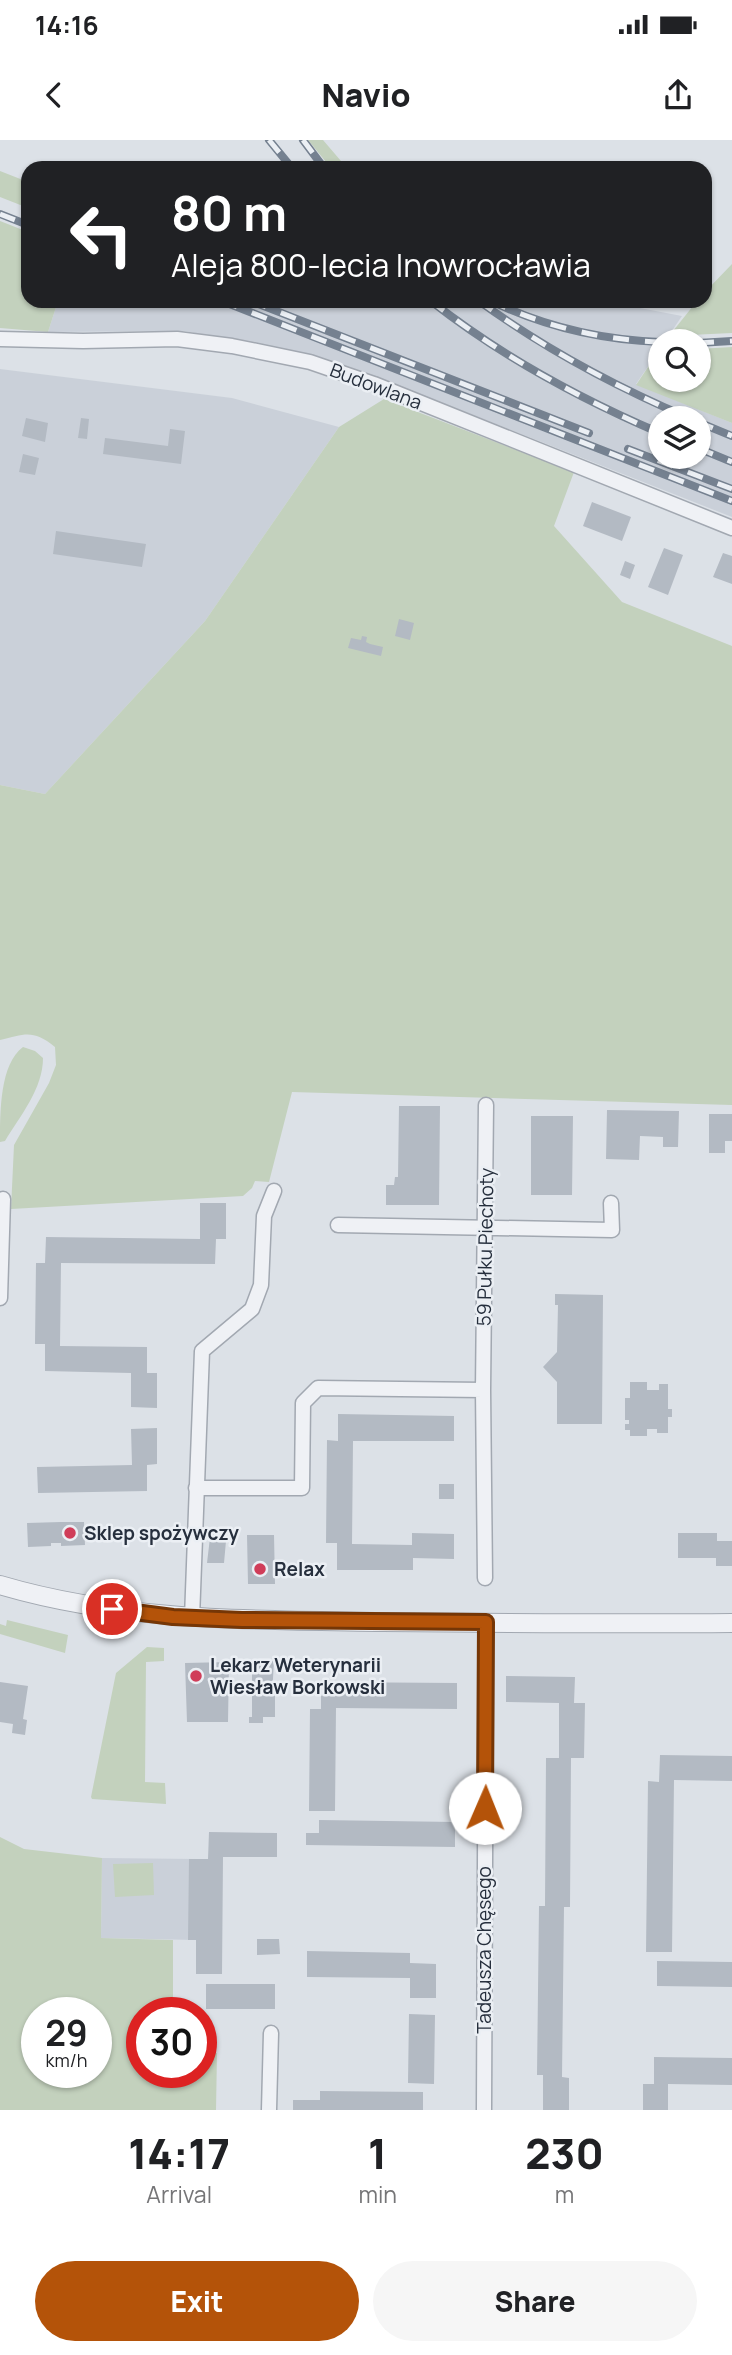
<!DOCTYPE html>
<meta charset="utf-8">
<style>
:root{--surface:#fff;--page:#f6f6f6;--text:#202124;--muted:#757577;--accent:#b45309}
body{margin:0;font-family:Manrope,sans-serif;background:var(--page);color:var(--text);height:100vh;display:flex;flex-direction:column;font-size:26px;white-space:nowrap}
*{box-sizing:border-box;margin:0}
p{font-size:23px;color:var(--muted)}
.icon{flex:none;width:38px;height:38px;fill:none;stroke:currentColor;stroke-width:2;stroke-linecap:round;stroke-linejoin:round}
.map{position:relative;height:1970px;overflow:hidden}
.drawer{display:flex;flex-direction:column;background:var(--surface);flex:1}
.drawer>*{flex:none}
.top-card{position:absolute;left:21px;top:21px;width:691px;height:147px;border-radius:21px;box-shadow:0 2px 5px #0004;background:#202124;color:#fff;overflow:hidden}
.controls{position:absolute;left:648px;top:189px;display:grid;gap:14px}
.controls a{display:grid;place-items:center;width:63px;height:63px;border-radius:50%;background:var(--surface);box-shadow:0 2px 5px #0004;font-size:35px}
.speed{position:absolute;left:21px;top:1857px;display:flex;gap:14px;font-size:35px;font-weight:700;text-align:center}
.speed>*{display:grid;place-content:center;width:91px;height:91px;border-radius:50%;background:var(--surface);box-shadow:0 2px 5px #0004;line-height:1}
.speed small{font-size:18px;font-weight:400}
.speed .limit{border:10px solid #d22;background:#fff;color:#111}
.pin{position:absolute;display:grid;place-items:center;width:60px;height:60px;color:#fff;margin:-30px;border:4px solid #fff;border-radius:50%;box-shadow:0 2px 7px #0007}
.me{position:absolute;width:77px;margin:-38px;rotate:1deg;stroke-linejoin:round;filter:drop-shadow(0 0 5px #0008)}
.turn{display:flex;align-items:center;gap:24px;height:147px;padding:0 35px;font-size:32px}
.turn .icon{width:91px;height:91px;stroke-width:2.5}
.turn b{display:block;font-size:49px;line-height:60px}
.eta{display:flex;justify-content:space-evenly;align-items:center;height:119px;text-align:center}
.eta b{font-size:42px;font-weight:800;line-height:49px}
.cta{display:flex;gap:14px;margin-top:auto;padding:14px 35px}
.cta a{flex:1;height:80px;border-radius:42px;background:var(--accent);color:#fff;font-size:28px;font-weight:800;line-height:80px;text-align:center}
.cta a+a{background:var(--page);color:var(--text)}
.status{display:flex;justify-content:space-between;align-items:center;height:49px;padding:0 35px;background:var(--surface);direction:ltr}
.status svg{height:19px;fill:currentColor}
header{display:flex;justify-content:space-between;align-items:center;height:91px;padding:0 35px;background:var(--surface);font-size:32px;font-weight:800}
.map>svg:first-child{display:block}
.built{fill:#cad0d9;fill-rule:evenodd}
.green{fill:#c3d1bd;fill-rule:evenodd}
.building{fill:#b3bac3}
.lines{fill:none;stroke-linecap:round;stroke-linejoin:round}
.minor-casing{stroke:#a2a8b1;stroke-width:17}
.tertiary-casing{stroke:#a2a8b1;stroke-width:20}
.minor{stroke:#eff1f5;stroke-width:14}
.tertiary{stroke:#eff1f5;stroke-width:18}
.rail-casing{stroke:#758190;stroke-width:8}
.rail{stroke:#ebeff4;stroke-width:5;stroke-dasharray:16;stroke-linecap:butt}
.route-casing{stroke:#753606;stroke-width:18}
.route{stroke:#b45309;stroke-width:12}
.poi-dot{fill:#d03d59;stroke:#ebeff4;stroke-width:2.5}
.labels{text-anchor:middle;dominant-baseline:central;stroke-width:5;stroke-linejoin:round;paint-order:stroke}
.street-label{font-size:19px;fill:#262f3d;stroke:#ebeff4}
.poi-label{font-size:19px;font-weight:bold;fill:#262f3d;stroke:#ebeff4;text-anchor:start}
</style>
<div class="status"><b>14:16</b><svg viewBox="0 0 49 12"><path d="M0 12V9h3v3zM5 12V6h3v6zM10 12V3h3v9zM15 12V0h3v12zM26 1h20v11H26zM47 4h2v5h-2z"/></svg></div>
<header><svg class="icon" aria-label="back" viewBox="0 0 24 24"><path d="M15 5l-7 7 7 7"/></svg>Navio<svg class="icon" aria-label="share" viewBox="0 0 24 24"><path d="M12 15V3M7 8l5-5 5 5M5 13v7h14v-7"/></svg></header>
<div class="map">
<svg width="732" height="1970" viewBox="0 0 732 1970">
<rect width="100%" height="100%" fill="#dce1e7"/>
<path class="built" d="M58,161H603L682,176L665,201H660V209L636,244L732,283V377L377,237L317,217L185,191L48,192ZM660,278H698V317H660Z
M0,229L232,258L339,287L205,481L45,654L0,645Z
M102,1718L197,1719L196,1800L101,1798Z"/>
<path class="green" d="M308,0H323L347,28H331Z
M0,31L28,42V68L0,57Z
M0,81L28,92V161H58L48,192L0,188Z
M732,124V193L669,196L697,161H705V152Z
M732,207V283L636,245L660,209V240H698V209Z
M384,259L574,332L554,386L622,462L732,506V965L292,952L269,1042L255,1041L252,1048L243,1056L11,1069L14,1005L49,943L56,925L55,907C33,889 25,894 0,900V645L45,654L205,481L339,287Z
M23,907L35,911L43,918C43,949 20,976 5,1001L0,1002C0,971 0,924 23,907Z
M7,1480L68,1495L65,1513L0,1494V1484L6,1486Z
M147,1507L164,1508V1521L146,1522L145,1642L165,1643L166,1664L92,1659L91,1657L116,1533Z
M0,1697L24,1709L102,1718L101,1798L173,1800V1872H142V1932H201V1912L217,1913L216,1970H0ZM96,1872V1932H37V1872Z
M153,1723L154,1755L115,1757L113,1724Z"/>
<path class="building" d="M26,278L48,283L45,302L22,296Z
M81,278L89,279L87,299L78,298Z
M170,289L185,291L181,324L103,314L105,298L168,306Z
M23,314L39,318L35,335L19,332Z
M592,362L631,377L622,401L583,386Z
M56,391L146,404L142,427L53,414Z
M664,408L683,415L668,455L648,447Z
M723,413L732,416V444L713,437Z
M625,421L635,425L630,439L620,435Z
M399,479L414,483L410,500L395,496Z
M362,496L367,497L366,502L370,504L383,507L381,516L348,508L351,498L361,500Z
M399,966H440L439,1065H386V1045H394L395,1037H398Z
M607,970L679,971L678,1007H663V997L640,996L639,1020L606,1019Z
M709,974H732V1001H725V1013H709Z
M531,976H573L572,1055H531Z
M200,1063H226V1099H216L215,1124L61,1123L60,1206L147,1207V1233H157V1268L131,1267V1233L45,1231V1204H35L36,1123H45L46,1097L200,1099Z
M555,1154L603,1155L602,1284H557V1242L543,1227L557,1212L558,1165H555Z
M630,1242H647V1250H659V1244H668V1269H672V1277H668V1293H657V1289H647V1296H630V1290H625V1284H629V1280H625V1258H630Z
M338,1274L454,1276V1301H353L352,1404L412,1405V1393L454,1394V1419L413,1418V1430H337V1403H326L327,1300L338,1301Z
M157,1288V1324L147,1325V1351L38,1353L37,1327L132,1325L131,1289Z
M439,1344H454V1359H439Z
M61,1382H84L85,1405L61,1406V1403H51V1406L28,1407L27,1383Z
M211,1389L227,1390L224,1423H207Z
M678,1393H717V1401H732V1426H716V1418H678Z
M247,1395H274L275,1444H248Z
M252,1521H274L272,1555H275V1577H263V1583H249V1577H252Z
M229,1522L228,1582H187L185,1523Z
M506,1536L575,1537L574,1563H585L584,1618H571L570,1767H564L562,1937L569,1938V1970H543V1935H537L539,1766H545L546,1618H559V1563L506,1562Z
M0,1542L28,1546L23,1579L27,1580L25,1595L12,1593L13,1584L0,1582Z
M321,1542L457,1543V1569L336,1568L335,1671H309L310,1569H321Z
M660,1615L732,1616V1641L674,1640L672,1812H646L648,1641L659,1642Z
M319,1680L455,1682V1707L306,1705V1693H319Z
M209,1692L277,1693V1717H223L222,1834H196V1800H188L189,1719H208Z
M257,1799H279L280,1814L257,1815Z
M307,1811L410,1813V1823L436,1824V1858H410V1838L307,1837Z
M657,1821L732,1822V1847L657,1846Z
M206,1844H275V1869H206Z
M409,1874L435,1875L434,1944L408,1943Z
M654,1917L732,1918V1945L668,1944V1970H643V1944H654Z
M320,1951L423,1952V1970H293V1960H320Z"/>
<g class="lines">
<defs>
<path id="minor" d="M0,199L83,201L177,199L232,206L310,222L374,244L732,388
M338,1085L612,1090L611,1063
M0,1158L3,1059
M483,1250L485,1438
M196,1348H302L303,1263L318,1248L483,1250L486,965
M192,1478L202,1211L252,1169L261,1145L264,1076L274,1051
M269,1970L271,1893
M484,1970L486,1482"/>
<path id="tertiary" d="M0,1445C125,1482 254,1480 383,1482C499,1483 616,1484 732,1483"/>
</defs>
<use href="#minor" class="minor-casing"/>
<use href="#tertiary" class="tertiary-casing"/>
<use href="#minor" class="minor"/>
<use href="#tertiary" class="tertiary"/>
<defs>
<path id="rail" d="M269,0L292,28
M303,0L324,28
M0,74L28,85
M222,161L732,361
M251,161L589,293
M431,161C501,216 578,258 660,293
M479,161C545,209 614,246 689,278
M491,161C543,186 602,200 660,202
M698,203L732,201
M698,282L732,296
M698,308L732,322
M628,309L732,349"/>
</defs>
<use href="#rail" class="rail-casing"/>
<use href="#rail" class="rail"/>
</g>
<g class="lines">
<defs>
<path id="route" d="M112,1469L173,1477L242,1480L486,1482L485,1668"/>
</defs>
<use href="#route" class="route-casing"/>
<use href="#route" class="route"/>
</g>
<g class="poi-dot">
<circle cx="70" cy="1393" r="7"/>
<circle cx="260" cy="1429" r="7"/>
<circle cx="196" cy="1536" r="7"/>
</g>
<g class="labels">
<g class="street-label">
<text transform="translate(376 246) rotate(21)">Budowlana</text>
<text transform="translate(485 1107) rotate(-89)">59 Pułku Piechoty</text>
<text transform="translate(484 1810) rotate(-90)">Tadeusza Chęsego</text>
</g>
<g class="poi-label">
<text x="84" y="1393">Sklep spożywczy</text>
<text x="274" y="1429">Relax</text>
<text x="210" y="1525">Lekarz Weterynarii<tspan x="210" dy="22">Wiesław Borkowski</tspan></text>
</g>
</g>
</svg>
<div class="controls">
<a><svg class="icon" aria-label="search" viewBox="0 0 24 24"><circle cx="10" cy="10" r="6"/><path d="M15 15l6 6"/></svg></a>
<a><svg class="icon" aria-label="layers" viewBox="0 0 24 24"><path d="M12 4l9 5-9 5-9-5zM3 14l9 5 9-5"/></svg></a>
</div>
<div class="speed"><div>29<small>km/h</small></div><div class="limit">30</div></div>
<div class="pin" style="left:112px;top:1469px;background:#d93025"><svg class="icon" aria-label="arrive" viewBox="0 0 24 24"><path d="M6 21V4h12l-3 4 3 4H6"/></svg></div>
<svg class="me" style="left:485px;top:1668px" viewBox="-20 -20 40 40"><circle r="19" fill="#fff"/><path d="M0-13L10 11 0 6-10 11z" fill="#b45309"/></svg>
<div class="top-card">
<div class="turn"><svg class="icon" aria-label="left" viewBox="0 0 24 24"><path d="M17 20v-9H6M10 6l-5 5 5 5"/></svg><div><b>80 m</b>Aleja 800-lecia Inowrocławia</div></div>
</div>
</div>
<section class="drawer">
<div class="eta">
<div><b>14:17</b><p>Arrival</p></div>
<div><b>1</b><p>min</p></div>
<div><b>230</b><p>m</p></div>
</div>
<div class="cta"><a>Exit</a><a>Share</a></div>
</section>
